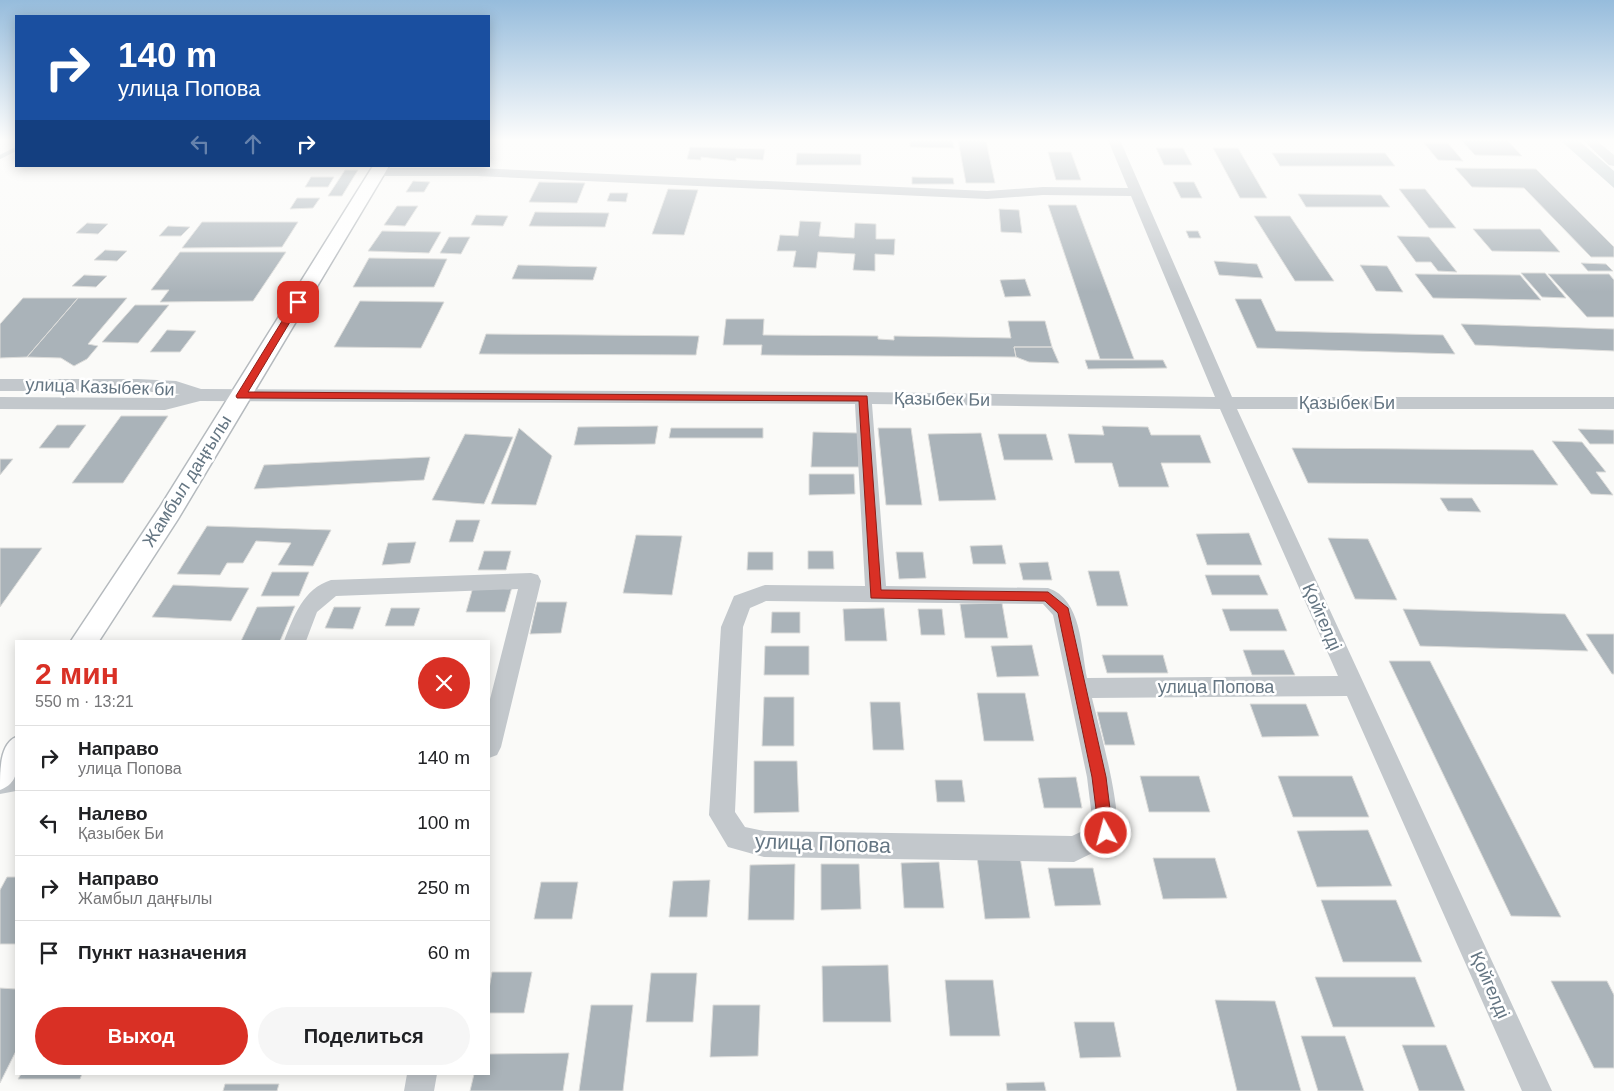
<!DOCTYPE html>
<html lang="ru">
<meta charset="utf-8">
<style>
:root{--surface:#fff;--page:#f6f6f6;--text:#202124;--muted:#757577;--line:#e0e0e0;--accent:#d93025}
body{margin:0;font-family:Helvetica,sans-serif;background:var(--page);color:var(--text);height:100vh;display:flex;flex-direction:column;font-size:19px;white-space:nowrap}
*{box-sizing:border-box;margin:0}
p{font-size:16px;color:var(--muted)}
.icon{flex:none;width:28px;height:28px;fill:none;stroke:currentColor;stroke-width:2;stroke-linecap:round;stroke-linejoin:round}
.map{position:relative;flex:1;overflow:hidden}
.sheet{position:absolute;left:15px;top:640px;width:475px;height:435px;display:flex;flex-direction:column;background:var(--surface);border-radius:0px;box-shadow:0 2px 12px #0003}
.sheet>*{flex:none}
.top-card{position:absolute;left:15px;top:15px;width:475px;height:152px;border-radius:0px;box-shadow:0 2px 12px #0003;background:#1a4fa0;color:#fff;overflow:hidden}
.pin{position:absolute;display:grid;place-items:center;width:42px;height:42px;color:#fff;margin:-21px;border-radius:10px;box-shadow:0 2px 8px #0006}
.me{position:absolute;width:55px;margin:-28px;rotate:353deg;stroke-linejoin:round;filter:drop-shadow(0 0 4px #0008)}
.turn{display:flex;align-items:center;gap:18px;height:105px;padding:0 20px;font-size:22px}
.turn .icon{width:65px;height:65px;stroke-width:2.5}
.turn b{display:block;font-size:35px;line-height:42px}
.lanes{display:flex;align-items:center;height:48px;padding:0 20px;background:#0003;justify-content:center;gap:25px;direction:ltr}
.lanes .off{opacity:.35}
.round{display:grid;place-items:center;flex:none;width:52px;height:52px;border-radius:26px;background:var(--page)}
.head{display:flex;align-items:center;justify-content:space-between;height:85px;padding:0 20px}
h1{font-size:30px;font-weight:700;line-height:38px;color:var(--accent)}
.action{display:flex;gap:10px;margin-top:auto;padding:10px 20px}
.action a{flex:1;height:58px;border-radius:30px;background:var(--accent);color:#fff;font-size:20px;font-weight:700;line-height:58px;text-align:center}
.action a+a{background:var(--page);color:var(--text)}
ul{padding:0;list-style:none}
li{display:flex;align-items:center;gap:15px;height:65px;padding:0 20px;border-top:1px solid var(--line)}
li div{flex:1}
li b{display:block;font-size:19px}
li em{font-style:normal}
.map>svg:first-child{display:block}
.water{fill:#bbc7cb}
.lines{fill:none;stroke-linecap:round;stroke-linejoin:round}
.stream{stroke:#bbc7cb;stroke-width:4}
.building{fill:#aab3b9;stroke:#dcdcda}
.major-casing{stroke:#b5babe;stroke-width:3}
.minor{fill:#c3c8cc;fill-rule:evenodd}
.major{fill:#fff;fill-rule:evenodd}
.route{fill:#d93025;stroke:#8d1f18}
.labels{text-anchor:middle;dominant-baseline:central;stroke-width:5;stroke-linejoin:round;paint-order:stroke}
.street-label{font-size:18px;fill:#657683;stroke:#fff}
.near-street-label{font-size:21px;fill:#657683;stroke:#fff}
</style>
<div class="map">
<svg width="1614" height="1091" viewBox="0 0 1614 1091">
<rect width="100%" height="100%" fill="#fafaf8"/>
<path class="water" d="M1560,140H1578L1614,171V188Z"/>
<g class="lines">
<path class="stream" d="M0,157L16,149"/>
</g>
<path class="building" d="M910,140H953L954,148L910,147Z
M958,140L986,141L995,183H966Z
M1461,140H1507L1522,156L1475,155Z
M1424,143H1448L1463,161L1438,160Z
M690,147L765,149L763,160L736,158V161L701,157V160L687,159Z
M1156,148H1183L1192,165H1164Z
M1213,148H1238L1267,198H1240Z
M1048,152H1071L1081,180H1056Z
M797,153L861,154V165H796Z
M1272,153H1385L1395,166H1280Z
M1455,168L1536,169L1614,247V257H1591L1524,188L1472,187Z
M345,170H358L342,196H328Z
M311,177H334L328,187H305Z
M912,177L953,178L954,184H912Z
M413,181L430,182L424,192H406Z
M539,182L585,183L577,203L529,202Z
M1173,182H1194L1202,198H1181Z
M668,189L698,190L684,235L652,234Z
M1399,189H1425L1456,228H1429Z
M610,193H628L626,202L607,201Z
M1298,194L1381,195L1390,207H1306Z
M297,198H320L313,208L290,209Z
M1048,205H1076L1134,359H1100Z
M397,206H418L405,226L384,225Z
M999,209L1019,210L1022,233L1001,232Z
M535,212L609,213L605,227L529,226Z
M476,215L508,216L503,226L471,225Z
M1254,216H1290L1334,281H1295Z
M800,221L821,222L819,236L854,238L855,223L876,224V239H895L894,255L875,254V271L853,270L855,254L818,252L816,268L793,267L796,251H777L780,235L798,236Z
M202,222H298L282,247L182,248Z
M87,223L108,224L98,234L76,233Z
M168,226L190,227L181,236H159Z
M1473,229H1540L1560,252L1492,251Z
M382,231L441,232L429,253L368,251Z
M1186,231H1198L1201,238H1189Z
M1397,236L1429,237L1457,272L1438,271L1431,262H1416Z
M449,237H470L461,254L440,253Z
M105,250L127,251L117,261L94,260Z
M180,252H286L253,301L160,302L169,290H151Z
M369,258L447,259L434,287H353Z
M1214,261L1257,264L1263,278L1219,275Z
M1581,263L1606,264L1613,271H1588Z
M518,265L597,267L593,280L512,279Z
M1360,265L1387,266L1403,292L1376,291Z
M1521,273H1545L1566,298L1542,297Z
M1415,274L1520,275L1541,300L1433,298Z
M1548,274H1609L1614,280V317H1587Z
M84,275L107,276L96,287L72,286Z
M1025,279L1031,296L1005,297L1000,280Z
M23,298H78L27,357L0,358V324Z
M78,298H127L88,344L98,346L87,359L74,366L61,358L27,357Z
M1235,299H1261L1276,331L1443,335L1455,354L1257,348Z
M360,301L444,302L421,348L334,347Z
M135,305H169L138,343L102,342Z
M726,319H764L763,335L878,336V339L894,340V336L1011,338L1008,321H1045L1052,347H1014L1016,357L761,355L762,345H723Z
M1461,324L1614,329V351L1475,345Z
M167,330L196,331L180,352H150Z
M486,334L699,336L696,355L479,354Z
M1014,347H1052L1059,363L1029,362L1016,357Z
M1085,360H1163L1167,368L1088,369Z
M121,416H168L123,483H72Z
M57,425H86L69,448H39Z
M658,426L655,444L574,445L578,427Z
M1102,426L1148,427L1151,435H1200L1211,463H1161L1169,487H1119L1112,463H1075L1068,434L1104,435Z
M519,428L552,456L536,505L491,504Z
M671,428H763V438H669Z
M878,428H911L922,505H886Z
M1578,429L1614,430V444H1590Z
M813,432L859,433V467H811Z
M981,433L996,500L939,501L928,434Z
M465,434L513,437L484,504L432,500Z
M998,434H1046L1053,460H1004Z
M1552,441L1582,442L1606,472H1596L1613,495L1591,494Z
M1292,448L1533,450L1558,485L1308,483Z
M430,457L424,480L254,489L264,465Z
M0,459H13L0,475Z
M809,474H854L855,494L809,495Z
M1440,498H1472L1481,512L1448,511Z
M456,520H480L473,542H449Z
M207,526L331,530L313,566L278,565L291,543L256,541L243,563H227L220,575L177,574Z
M1249,533L1262,565H1207L1196,534Z
M636,535L682,536L672,595L623,593Z
M1328,538L1368,539L1397,600L1355,599Z
M416,542L410,563L382,565L388,543Z
M1002,545L1006,564H973L970,546Z
M0,548H42L0,607Z
M484,551H511L506,570H478Z
M808,551H833L834,569H808Z
M748,552H773V570H747Z
M896,552H923L926,578L899,579Z
M1048,562L1052,580H1023L1019,563Z
M1088,571H1119L1128,606H1097Z
M272,572H309L299,596H261Z
M1205,575H1259L1268,595H1212Z
M173,585L249,588L231,621L152,617Z
M473,587H512L505,612H466Z
M537,602H567L561,633L530,634Z
M1002,603L1008,638H965L960,604Z
M295,606L280,641H241L257,607Z
M334,607H361L353,629L325,628Z
M391,608H420L414,626H385Z
M884,608L887,641H845L843,609Z
M918,609H942L945,635H921Z
M1222,609H1278L1287,631H1230Z
M1403,609L1565,614L1588,651L1420,646Z
M772,612H800V633H771Z
M1586,634H1614V674H1612Z
M1032,645L1039,676L997,677L991,646Z
M765,646H809V675H764Z
M1243,650H1284L1295,675H1252Z
M1102,655H1163L1168,673H1107Z
M1389,661H1430L1561,917L1511,916Z
M977,693H1025L1034,741H984Z
M764,697H794V746H762Z
M870,702H900L904,750H873Z
M1250,704H1306L1319,736L1262,737Z
M1097,712H1127L1135,745H1105Z
M754,761H797L799,812L754,813Z
M1140,776H1199L1210,812H1149Z
M1278,776H1352L1369,817H1293Z
M1076,777L1082,808H1044L1038,778Z
M935,780H962L965,802H937Z
M1368,830L1392,886L1317,887L1297,831Z
M977,857H1020L1030,918L985,919Z
M1153,858H1215L1227,898L1163,899Z
M939,862L944,908H904L901,863Z
M795,864L794,920H748L750,865Z
M821,864H859L861,909L821,910Z
M1048,868H1093L1101,905L1055,906Z
M7,877H16V944H0V890Z
M710,880L707,917H669L673,881Z
M541,882H578L572,919H534Z
M1321,900H1396L1422,962H1343Z
M888,965L891,1022H823L822,966Z
M492,972H532L524,1013H489V989Z
M651,973H697L693,1022H646Z
M1315,977H1415L1435,1027H1333Z
M945,980H993L1000,1036H950Z
M1551,981H1607L1614,995V1068H1594Z
M0,988L16,989V1051L0,1083Z
M1215,1000L1275,1001L1301,1091H1237Z
M591,1005H633L623,1091H579Z
M713,1005H760L758,1056L710,1057Z
M1074,1022H1114L1121,1057L1080,1058Z
M1301,1036H1345L1364,1091H1318Z
M1402,1045H1446L1465,1091H1419Z
M569,1053L563,1091H470L474,1074H489V1054Z
M21,1074H82L80,1079H18Z
M1044,1082L1046,1091H1007L1006,1083Z
M225,1084H279L277,1091H223Z"/>
<g class="lines">
<defs>
<path id="major" d="M373,166H389L178,519L99,641H71L160,507Z
M16,737C16,758 24,781 0,790C0,769 0,744 16,737Z"/>
</defs>
<use href="#major" class="major-casing"/>
<path class="minor" d="M1108,140H1120L1232,397H1614V409H1237L1552,1091H1522L1347,696L1092,698C1099,727 1125,817 1115,842L1074,862L764,857L728,847L709,815L721,627L734,596L765,585L865,586L855,404L200,401L165,410L0,409V397L165,398L180,394L138,391H0V379H138L176,381L201,389L863,392L1215,397L1131,196L1043,195L987,199L477,176H377L370,172L377,168H477L987,191L1043,187L1128,188ZM872,404L1220,409L1338,676L1087,678C1081,649 1082,599 1048,588L886,586ZM766,601L1043,604L1053,615L1087,777L1093,826L1072,836L764,831L745,827L735,812L743,627L750,608Z
M1583,140H1596L1614,155V166L1609,165Z
M531,573L538,575L541,581L501,747L497,755L489,758V703L518,589L336,596L317,612L306,641H284C294,616 303,589 331,580Z
M16,769V791L0,794V772Z
M407,1074H437L434,1091H404Z"/>
<use href="#major" class="major"/>
</g>
<linearGradient id="sky" x2="0" y2="1"><stop stop-color="#96bcdc"/><stop offset="0.48" stop-color="#fdfdfc"/><stop offset="1" stop-color="#fdfdfc" stop-opacity="0"/></linearGradient>
<rect width="1614" height="292" fill="url(#sky)"/>
<path class="route" d="M295,300L302,302L248,392L867,396L881,590L1048,592L1068,608L1106,777L1113,833L1111,838L1106,840L1101,838L1099,833L1092,777L1058,613L1045,601L871,598L859,401L237,398L236,396Z"/>
<g class="labels">
<g class="street-label">
<text transform="translate(100 387) rotate(2)">улица Казыбек би</text>
<text transform="translate(942 399) rotate(1)">Қазыбек Би</text>
<text x="1347" y="403">Қазыбек Би</text>
<text transform="translate(187 481) rotate(-58)">Жамбыл даңғылы</text>
<text transform="translate(1322 617) rotate(66)">Қойгелді</text>
<text x="1216" y="687">улица Попова</text>
<text transform="translate(1490 985) rotate(66)">Қойгелді</text>
</g>
<g class="near-street-label">
<text transform="translate(823 843) rotate(2)">улица Попова</text>
</g>
</g>
</svg>
<div class="pin" style="left:298px;top:302px;background:#d93025"><svg class="icon" aria-label="arrive" viewBox="0 0 24 24"><path d="M6 21V4h12l-3 4 3 4H6"/></svg></div>
<svg class="me" style="left:1106px;top:833px" viewBox="-20 -20 40 40"><circle r="17" fill="#d93025" stroke="#fff" stroke-width="3"/><path d="M0-11L8 9 0 5-8 9z" fill="#fff"/></svg>
<div class="top-card">
<div class="turn"><svg class="icon" aria-label="right" viewBox="0 0 24 24"><path d="M7 20v-9h11M14 6l5 5-5 5"/></svg><div><b>140 m</b>улица Попова</div></div>
<div class="lanes"><svg class="icon off" aria-label="left" viewBox="0 0 24 24"><path d="M17 20v-9H6M10 6l-5 5 5 5"/></svg><svg class="icon off" aria-label="ahead" viewBox="0 0 24 24"><path d="M12 20V5M6 11l6-6 6 6"/></svg><svg class="icon" aria-label="right" viewBox="0 0 24 24"><path d="M7 20v-9h11M14 6l5 5-5 5"/></svg></div>
</div>
<section class="sheet">
<div class="head"><div><h1>2 мин</h1><p>550 m · 13:21</p></div><a class="round" style="background:#d93025;color:#fff"><svg class="icon" aria-label="close" viewBox="0 0 24 24"><path d="M6 6l12 12M18 6L6 18"/></svg></a></div>
<ul>
<li><svg class="icon" aria-label="right" viewBox="0 0 24 24"><path d="M7 20v-9h11M14 6l5 5-5 5"/></svg><div><b>Направо</b><p>улица Попова</p></div><em>140 m</em></li>
<li><svg class="icon" aria-label="left" viewBox="0 0 24 24"><path d="M17 20v-9H6M10 6l-5 5 5 5"/></svg><div><b>Налево</b><p>Қазыбек Би</p></div><em>100 m</em></li>
<li><svg class="icon" aria-label="right" viewBox="0 0 24 24"><path d="M7 20v-9h11M14 6l5 5-5 5"/></svg><div><b>Направо</b><p>Жамбыл даңғылы</p></div><em>250 m</em></li>
<li><svg class="icon" aria-label="arrive" viewBox="0 0 24 24"><path d="M6 21V4h12l-3 4 3 4H6"/></svg><div><b>Пункт назначения</b></div><em>60 m</em></li>
</ul>
<div class="action"><a>Выход</a><a>Поделиться</a></div>
</section>
</div>
